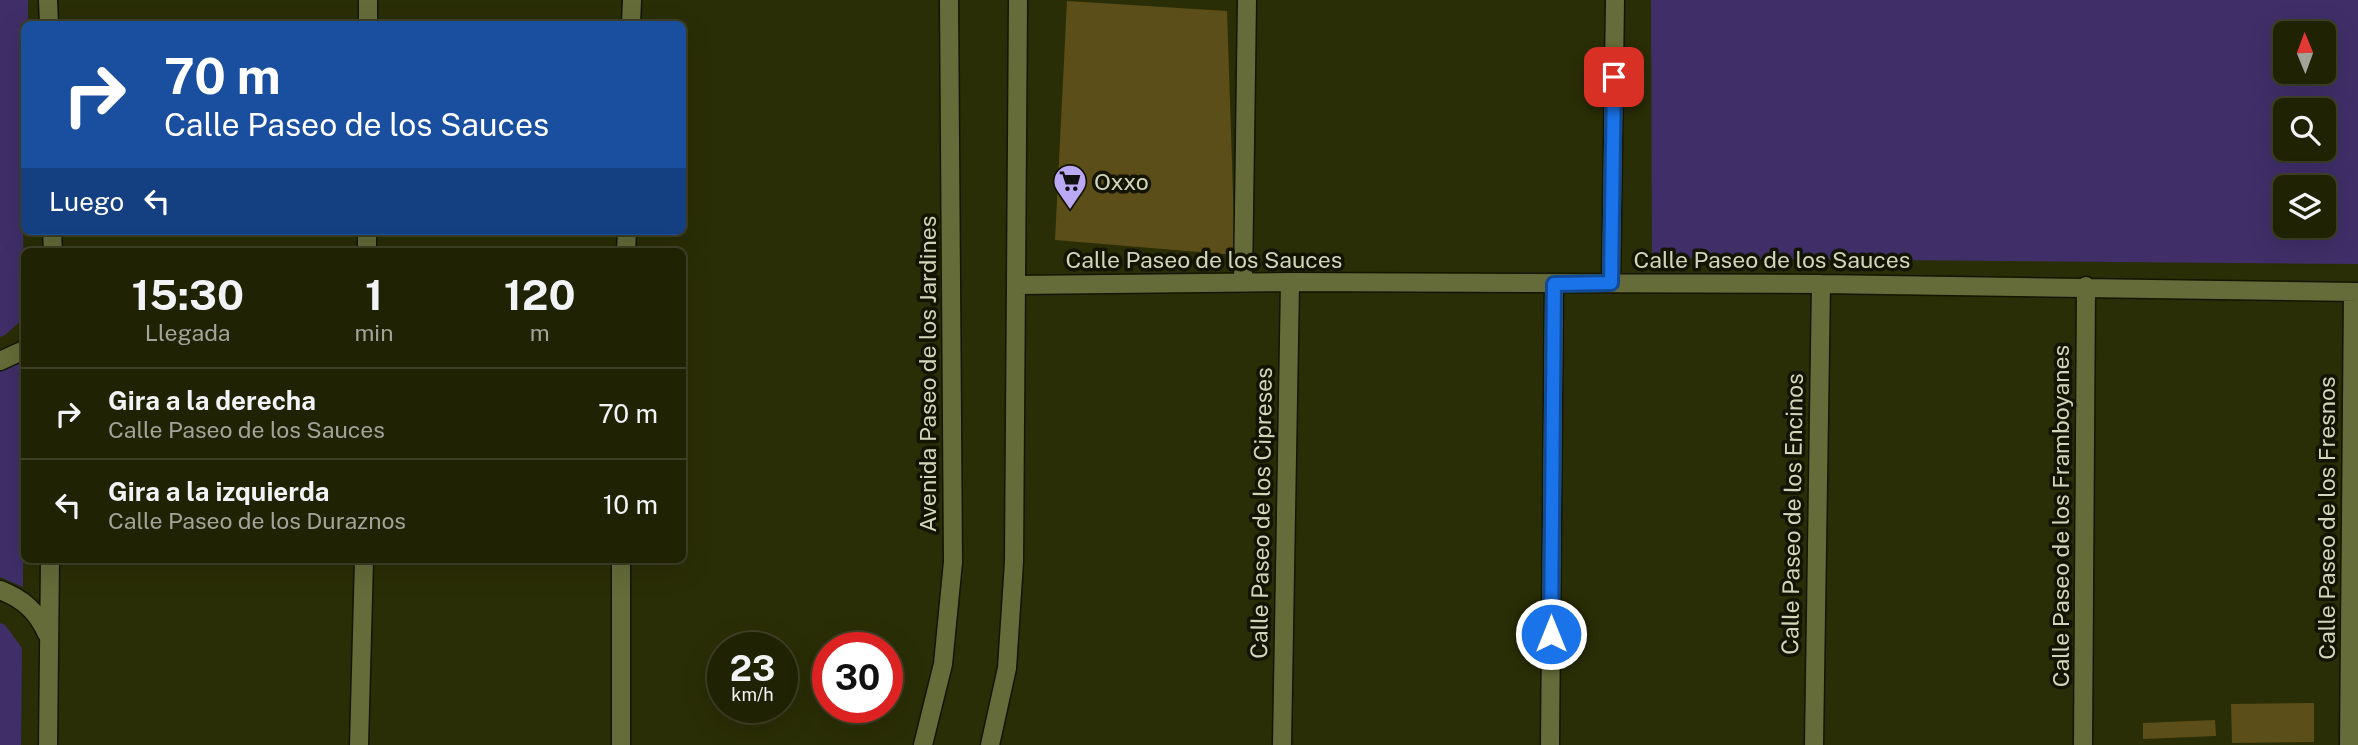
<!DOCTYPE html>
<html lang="es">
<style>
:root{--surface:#202204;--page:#2d2f13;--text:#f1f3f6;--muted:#a2a49a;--line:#3d3f26}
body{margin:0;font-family:"Public Sans",sans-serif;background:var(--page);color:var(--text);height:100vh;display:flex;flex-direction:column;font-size:26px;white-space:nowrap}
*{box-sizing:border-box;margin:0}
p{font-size:23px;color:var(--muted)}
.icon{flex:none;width:38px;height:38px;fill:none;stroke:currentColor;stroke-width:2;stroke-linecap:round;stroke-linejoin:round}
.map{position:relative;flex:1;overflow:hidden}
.details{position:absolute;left:21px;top:248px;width:665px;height:315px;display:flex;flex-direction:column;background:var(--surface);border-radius:10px;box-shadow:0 7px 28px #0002,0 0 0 2px var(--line)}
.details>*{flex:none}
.banner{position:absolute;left:21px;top:21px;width:665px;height:214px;border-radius:10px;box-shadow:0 7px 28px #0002,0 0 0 2px var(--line);background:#1a4fa0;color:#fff;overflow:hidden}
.needle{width:46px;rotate:359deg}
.fabs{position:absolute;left:2273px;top:21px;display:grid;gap:14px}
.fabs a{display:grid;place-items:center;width:63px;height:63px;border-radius:10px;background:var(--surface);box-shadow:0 7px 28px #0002,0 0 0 2px var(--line);font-size:35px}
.speed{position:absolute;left:707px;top:632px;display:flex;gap:14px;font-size:35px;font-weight:700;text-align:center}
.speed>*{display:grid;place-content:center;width:91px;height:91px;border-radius:50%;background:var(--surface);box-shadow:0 7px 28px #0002,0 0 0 2px var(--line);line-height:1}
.speed small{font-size:18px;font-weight:400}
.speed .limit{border:10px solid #d22;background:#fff;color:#111}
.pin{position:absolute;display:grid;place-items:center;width:60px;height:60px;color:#fff;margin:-30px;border-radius:14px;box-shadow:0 4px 10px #0006}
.me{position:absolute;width:77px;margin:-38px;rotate:0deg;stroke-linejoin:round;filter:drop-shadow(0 0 5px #0008)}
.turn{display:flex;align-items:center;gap:24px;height:147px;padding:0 28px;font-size:32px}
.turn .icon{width:91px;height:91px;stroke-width:2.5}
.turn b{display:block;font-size:49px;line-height:60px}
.then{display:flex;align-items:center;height:66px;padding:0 28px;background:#0003;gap:14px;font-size:26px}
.eta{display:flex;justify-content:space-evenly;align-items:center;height:119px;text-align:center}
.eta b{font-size:42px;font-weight:700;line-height:49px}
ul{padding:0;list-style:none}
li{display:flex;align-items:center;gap:21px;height:91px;padding:0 28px;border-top:2px solid var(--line)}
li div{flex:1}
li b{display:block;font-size:26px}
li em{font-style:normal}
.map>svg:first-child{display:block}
.green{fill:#402e68;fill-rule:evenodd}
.building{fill:#5b4e18}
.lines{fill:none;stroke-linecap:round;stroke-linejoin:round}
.minor-casing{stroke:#131600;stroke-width:21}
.minor{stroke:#656c39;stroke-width:18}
.route-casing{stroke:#114b97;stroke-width:18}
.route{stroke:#1a73e8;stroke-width:12}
.labels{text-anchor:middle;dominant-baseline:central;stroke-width:7;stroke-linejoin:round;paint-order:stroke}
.poi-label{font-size:23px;fill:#d1d6bb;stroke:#131502;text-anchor:start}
.street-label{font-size:23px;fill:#d1d6bb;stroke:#131502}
</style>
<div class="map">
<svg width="2358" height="745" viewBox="0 0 2358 745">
<rect width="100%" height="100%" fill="#2a2e06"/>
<path class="green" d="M0,0H28V24H24L23,319L5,335L0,337Z
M1651,0H2358V264L1652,258ZM2286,33H2324V72H2286ZM2286,110H2324V149H2286ZM2286,187H2324V226H2286Z
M24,360L23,587L0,577V371Z
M0,623L5,625L22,648L21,745H0Z"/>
<path class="building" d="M1067,1L1227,11L1235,255L1055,240Z
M2314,703V742L2232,743L2231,704Z
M2215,720L2216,736L2143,739V723Z"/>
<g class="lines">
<defs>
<path id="minor" d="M48,0L49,24
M368,24V0
M631,24L632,0
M52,231L53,252
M367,252V231
M626,252L627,231
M1243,282L1247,0
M1611,283L1615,0
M1017,285L1290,282L1821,284L2358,292
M0,361L24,350
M0,590C23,599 37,611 47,634
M48,745L50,560
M359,745L364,560
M621,745V560
M923,745L943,664L953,562L949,0
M990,745L1007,668L1014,562L1018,0
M1282,745L1290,282
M1550,745L1554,284
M1814,745L1821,284
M2083,745L2086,286
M2349,745L2353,292"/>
</defs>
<use href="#minor" class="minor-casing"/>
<use href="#minor" class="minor"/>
</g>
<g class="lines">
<defs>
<path id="route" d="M1551,634L1554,284L1611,283L1614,77"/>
</defs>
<use href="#route" class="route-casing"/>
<use href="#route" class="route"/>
</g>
<defs>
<symbol id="supermarket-pin" viewBox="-11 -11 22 30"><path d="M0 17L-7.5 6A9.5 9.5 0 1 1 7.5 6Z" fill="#bca9f5" stroke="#131502"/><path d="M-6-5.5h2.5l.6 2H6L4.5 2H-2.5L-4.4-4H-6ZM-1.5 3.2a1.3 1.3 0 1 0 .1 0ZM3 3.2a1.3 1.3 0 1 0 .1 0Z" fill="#111"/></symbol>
</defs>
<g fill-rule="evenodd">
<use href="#supermarket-pin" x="1051" y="162" width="38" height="52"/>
</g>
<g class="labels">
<g class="poi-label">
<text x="1094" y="181">Oxxo</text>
</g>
<g class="street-label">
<text x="1204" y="259">Calle Paseo de los Sauces</text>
<text x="1772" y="259">Calle Paseo de los Sauces</text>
<text transform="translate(927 374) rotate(-90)">Avenida Paseo de los Jardines</text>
<text transform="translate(1261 513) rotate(-89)">Calle Paseo de los Cipreses</text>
<text transform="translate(1792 514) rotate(-89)">Calle Paseo de los Encinos</text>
<text transform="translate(2060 516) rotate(-90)">Calle Paseo de los Framboyanes</text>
<text transform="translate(2326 518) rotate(-90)">Calle Paseo de los Fresnos</text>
</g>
</g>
</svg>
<div class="fabs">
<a><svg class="needle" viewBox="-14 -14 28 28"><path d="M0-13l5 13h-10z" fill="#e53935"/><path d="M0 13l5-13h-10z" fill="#a2a49a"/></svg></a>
<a><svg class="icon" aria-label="search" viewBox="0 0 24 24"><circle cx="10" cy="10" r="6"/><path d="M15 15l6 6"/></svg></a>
<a><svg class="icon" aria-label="layers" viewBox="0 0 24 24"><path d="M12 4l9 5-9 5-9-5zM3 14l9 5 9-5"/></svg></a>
</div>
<div class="speed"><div>23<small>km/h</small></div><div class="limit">30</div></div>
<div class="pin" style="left:1614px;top:77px;background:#d93025"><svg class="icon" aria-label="arrive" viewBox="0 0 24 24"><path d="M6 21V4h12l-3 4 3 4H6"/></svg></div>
<svg class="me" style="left:1551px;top:634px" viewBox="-20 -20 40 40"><circle r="17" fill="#1a73e8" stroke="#fff" stroke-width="3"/><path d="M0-11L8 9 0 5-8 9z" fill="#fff"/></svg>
<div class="banner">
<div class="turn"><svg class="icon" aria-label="right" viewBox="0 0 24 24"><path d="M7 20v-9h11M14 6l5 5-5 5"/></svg><div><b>70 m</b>Calle Paseo de los Sauces</div></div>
<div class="then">Luego<svg class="icon" aria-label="left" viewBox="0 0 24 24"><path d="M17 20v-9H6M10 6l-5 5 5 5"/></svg></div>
</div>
<section class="details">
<div class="eta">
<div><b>15:30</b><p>Llegada</p></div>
<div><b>1</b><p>min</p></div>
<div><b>120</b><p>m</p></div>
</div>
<ul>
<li><svg class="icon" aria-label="right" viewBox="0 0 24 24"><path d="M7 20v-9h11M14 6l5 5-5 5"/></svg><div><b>Gira a la derecha</b><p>Calle Paseo de los Sauces</p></div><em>70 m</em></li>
<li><svg class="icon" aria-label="left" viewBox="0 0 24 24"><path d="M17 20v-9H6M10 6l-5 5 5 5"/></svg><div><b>Gira a la izquierda</b><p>Calle Paseo de los Duraznos</p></div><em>10 m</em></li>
</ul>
</section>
</div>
